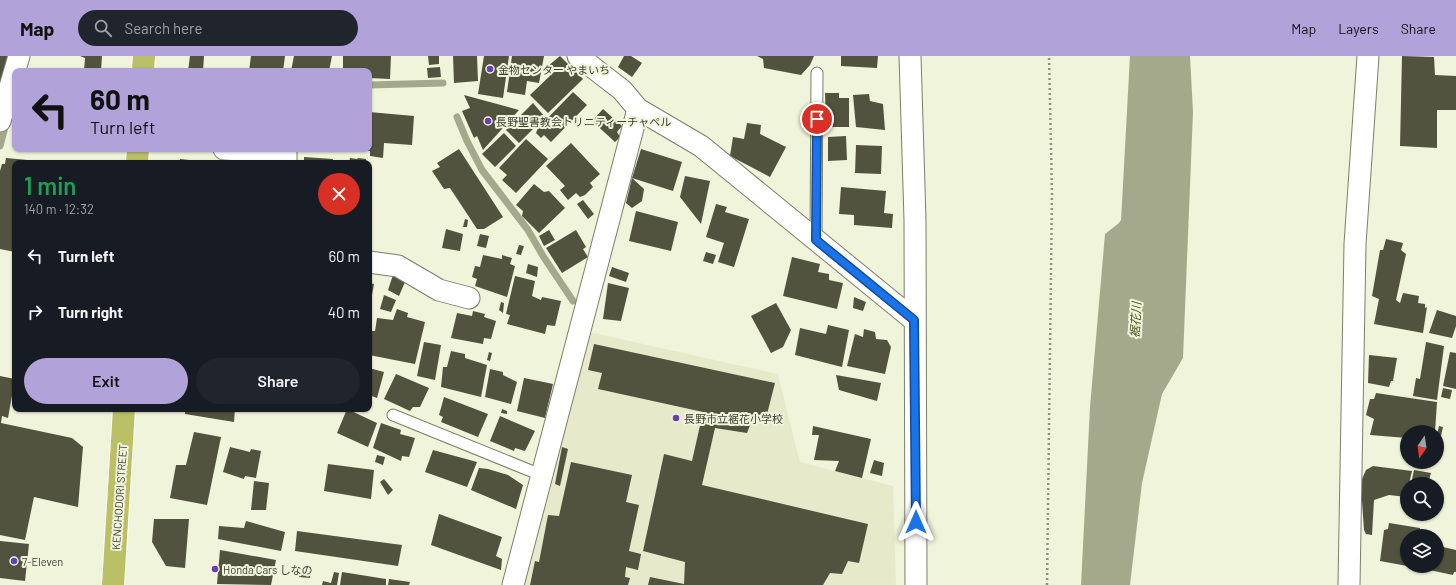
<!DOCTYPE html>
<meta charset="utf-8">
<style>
:root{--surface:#171b24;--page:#20242c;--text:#f1f3f6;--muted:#9ea1a6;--accent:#b2a2da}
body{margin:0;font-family:Barlow,"Noto Sans JP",sans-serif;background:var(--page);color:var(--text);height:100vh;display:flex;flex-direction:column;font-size:15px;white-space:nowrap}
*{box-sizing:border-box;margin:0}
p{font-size:13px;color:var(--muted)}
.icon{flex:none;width:22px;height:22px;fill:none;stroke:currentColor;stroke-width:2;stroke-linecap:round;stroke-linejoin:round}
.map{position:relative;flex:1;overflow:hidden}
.details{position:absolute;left:12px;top:104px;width:360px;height:252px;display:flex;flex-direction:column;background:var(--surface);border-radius:8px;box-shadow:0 1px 3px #0004}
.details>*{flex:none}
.top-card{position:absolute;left:12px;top:12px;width:360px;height:84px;border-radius:8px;box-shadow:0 1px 3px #0004;background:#b2a2da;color:#111;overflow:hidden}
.needle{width:26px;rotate:193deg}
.controls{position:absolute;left:1400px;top:369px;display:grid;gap:8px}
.controls a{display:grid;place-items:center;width:44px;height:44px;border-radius:50%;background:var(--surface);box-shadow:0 1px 3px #0004;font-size:20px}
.pin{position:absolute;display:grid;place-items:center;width:34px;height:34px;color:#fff;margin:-17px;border:2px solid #fff;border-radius:50%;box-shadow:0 1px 4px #0007}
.me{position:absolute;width:44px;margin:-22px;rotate:0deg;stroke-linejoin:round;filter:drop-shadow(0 0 3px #0008)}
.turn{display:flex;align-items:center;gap:14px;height:84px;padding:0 12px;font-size:18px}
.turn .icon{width:52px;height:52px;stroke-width:2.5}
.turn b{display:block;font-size:28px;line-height:34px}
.round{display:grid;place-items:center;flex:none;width:42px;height:42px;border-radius:21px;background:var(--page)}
.headline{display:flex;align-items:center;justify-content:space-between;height:68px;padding:0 12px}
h1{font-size:24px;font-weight:600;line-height:30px;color:#1e9e55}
.primary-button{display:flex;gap:8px;margin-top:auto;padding:8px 12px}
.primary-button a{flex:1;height:46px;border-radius:24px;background:var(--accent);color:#111;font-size:16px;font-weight:600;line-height:46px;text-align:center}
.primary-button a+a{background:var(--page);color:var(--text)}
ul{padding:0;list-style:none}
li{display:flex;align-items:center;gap:12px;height:56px;padding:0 12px}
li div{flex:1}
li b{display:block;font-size:15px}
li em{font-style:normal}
header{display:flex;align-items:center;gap:24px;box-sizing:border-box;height:56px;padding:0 20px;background:var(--accent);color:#111}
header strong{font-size:19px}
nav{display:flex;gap:22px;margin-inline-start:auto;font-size:14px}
.search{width:280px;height:36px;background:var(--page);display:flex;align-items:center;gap:10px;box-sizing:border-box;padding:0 14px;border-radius:22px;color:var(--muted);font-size:15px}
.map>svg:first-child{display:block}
.built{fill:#e6eaca}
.water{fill:#a5a98c}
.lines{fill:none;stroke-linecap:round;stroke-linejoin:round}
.stream{stroke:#a5a98c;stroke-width:7}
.river{stroke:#a5a98c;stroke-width:40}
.building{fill:#51533f}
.service-casing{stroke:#7c7f69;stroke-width:13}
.minor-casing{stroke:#7c7f69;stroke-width:23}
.trunk-casing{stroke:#fff;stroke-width:24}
.path{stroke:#909281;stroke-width:2.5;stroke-dasharray:2 3;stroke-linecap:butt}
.service{stroke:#fff;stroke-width:11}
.minor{stroke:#fff;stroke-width:21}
.trunk{stroke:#bac066;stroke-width:22}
.route-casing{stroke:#114b97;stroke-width:10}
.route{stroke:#1a73e8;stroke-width:7}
.poi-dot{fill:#663fb7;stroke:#f0f4db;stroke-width:1.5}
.labels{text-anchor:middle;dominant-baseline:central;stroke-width:4;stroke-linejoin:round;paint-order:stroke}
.poi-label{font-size:11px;fill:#3d3e34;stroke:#f0f4db;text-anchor:start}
.street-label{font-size:11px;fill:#3d3e34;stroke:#f0f4db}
.water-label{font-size:12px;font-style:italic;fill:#515524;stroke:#f0f4db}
</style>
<header>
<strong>Map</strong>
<div class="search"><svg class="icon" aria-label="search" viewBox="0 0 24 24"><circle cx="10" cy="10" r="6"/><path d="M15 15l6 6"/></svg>Search here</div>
<nav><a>Map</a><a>Layers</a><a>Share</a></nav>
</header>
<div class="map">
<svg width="1456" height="529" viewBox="0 0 1456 529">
<rect width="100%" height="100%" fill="#f0f4db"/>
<path class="built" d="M585,275L778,318L800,406L893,430L896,529H522Z"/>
<path class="water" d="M1133,0H1190L1193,56L1183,302L1162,338L1142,427L1130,529H1081L1090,351L1105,178L1119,167L1143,128L1147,52L1132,35Z"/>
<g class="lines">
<path class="stream" d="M369,29L443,27
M457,61L467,85L482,114L528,174L543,200L573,245
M0,90L6,67"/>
<path class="river" d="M1140,184L1150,0"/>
</g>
<path class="building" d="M0,0H8L0,31Z
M80,0H102L101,15H84L85,2Z
M190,0H204L203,15H188Z
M251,0H285L283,15H249Z
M294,0H332L329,15H291Z
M343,0H391L390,23L369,22V15H343Z
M428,0H439V8L429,9Z
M453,0H477L478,25L454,27Z
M484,0H509L503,42L478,38Z
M512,0H544L539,27L527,25L525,39L507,36Z
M560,0L583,23L548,57L530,39L554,16L548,10Z
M624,0H631L642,7L632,21L618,11Z
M757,0H814L810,9L801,19L764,12L763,3Z
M841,0H878L877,12L841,10Z
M1402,0L1434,1L1435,19L1456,20V54H1437V92L1400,90Z
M440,11L441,21L428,22L427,12Z
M573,36L587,49L551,86L544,79L541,82L536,77L538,72Z
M825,37H839V42H849V71H826Z
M869,38L870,45L883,48L885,74L856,71L853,39Z
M464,39L519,54L483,94L477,80L474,82L462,55L470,52Z
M533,47L545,61L519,87L506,74Z
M603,53L622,70L617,76L620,81L615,86L592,65Z
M369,56L414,60L412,89L384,87L383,102L370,100V95L358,94L369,93Z
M747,67L761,69L760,78L786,91L770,121L730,100L733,81L744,83Z
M504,77L516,90L495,111L482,98Z
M846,80L847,104L828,105V81Z
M526,83L548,103L516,137L502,124L507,119L499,112Z
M571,87L600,118L590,127L593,131L585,139L580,141L576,137L568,144L560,134L565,130L546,110Z
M856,89L882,90L881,118L855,117Z
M459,93L503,161L484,173H477L450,132L444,133L432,115L440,111L437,107Z
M641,93L682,106L673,135L632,122L644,133L642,145L632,152L626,147L632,122Z
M304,101L333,103L332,107H304Z
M6,102L49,106L15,107V196L0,193V115L2,108H5Z
M350,102L357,103L358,102L366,103L365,107H349Z
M180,103L207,106V107H179Z
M685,120L710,125L701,168L680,141Z
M534,128L544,136L549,135L565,152L539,177L522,160L523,155L516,149Z
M841,131L886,135L884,157L893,158L892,172L854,169V159L839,158Z
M583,144L594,158L588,163L577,148Z
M716,148L727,151L725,156L749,163L734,211L718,206L724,187L706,181Z
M636,155L678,166L671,195L629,185Z
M465,163L468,164L467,171H463Z
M446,173L463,178L460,195L442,192Z
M549,174L555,184L544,190L539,180Z
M576,174L586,191L583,193L588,201L562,217L546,192Z
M480,178L489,180L486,192L477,190Z
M1386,183L1403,187L1401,194L1406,198L1396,244L1400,247L1403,237L1419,240L1418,247L1425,248V252L1427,251L1423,277L1374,268L1379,243L1372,240L1380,194H1383Z
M519,189L524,190L521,199L516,198Z
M706,196L716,199L713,208L703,205Z
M483,199L502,203V199L512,202L510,208L515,210L507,241L475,230L477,223L472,221L475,210L480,211Z
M792,201L820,208L818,216L829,218V224L843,227L837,253L783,240Z
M528,208L538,211L537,221L526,217Z
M612,211L629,217L626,226L609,220Z
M393,219L405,226L399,240L388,234Z
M515,220L535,225L532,240L541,244L542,241L561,245L555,270L547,269L545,278L507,268L510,259L506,258Z
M369,227L374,228L370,250H369Z
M608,227L629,232L621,265L603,263Z
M384,239L396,244L391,256L380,253Z
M854,241L866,246L863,255L853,252Z
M501,246L504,247L503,257L499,254Z
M776,247L791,274L783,291L771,297L751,260Z
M397,253L408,257L407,261L425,266L415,308L369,299L371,275H375L377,262L393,264Z
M1437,254L1456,260V270L1452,282L1429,277Z
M473,255L485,258L484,261L496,265L491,283L484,282L483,288L451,282L457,257L472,260Z
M828,269L849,274L842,311L795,299L800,272L826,278Z
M864,273L875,276L876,283L887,284L891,291L885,318L847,310L855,278L863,281Z
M424,286L441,289L435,324L417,320Z
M1426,286L1444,290L1437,344L1413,340L1416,322L1420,323Z
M594,288L775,327L765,366L752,364L747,377L715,372L702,429L868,468L859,507L848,505L842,518L830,517L823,529H648L650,521L684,528L685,506L643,495L664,398L692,405L703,356L598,333L602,317L588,314Z
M451,295L465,298V302L487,309L481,341L441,331L443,311H447Z
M489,296L492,297L490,305L487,304Z
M1450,296L1456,297V333L1443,330Z
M1369,299L1397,302L1393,325H1391L1389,331L1368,327Z
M369,312L384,316L377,342L369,339Z
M490,313L503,316V319L517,326L511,348L485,341Z
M396,318L429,332L420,351H413L410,355L384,343Z
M836,319L881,327L877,345L839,334Z
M0,320L15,323L8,362L2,360L1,367L72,382L83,391L78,451L34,441L25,484L0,479Z
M524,322L553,328L545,362L517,355Z
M1443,332L1452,334L1450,343L1441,341Z
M1376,337L1437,346L1435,376H1407V382L1370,379L1374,363L1366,359L1370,343H1374Z
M444,341L488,358L478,381L441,366L443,361L439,359Z
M166,353H184L183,356L166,354Z
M185,353H235L234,366L185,358Z
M347,353L377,367L368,391L337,377Z
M502,353L507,355V358L501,357Z
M500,360L535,375L525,395L515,392L514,395L490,385Z
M381,367L401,374L400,378L415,382L409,401L402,400L401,405L373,392Z
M813,370L871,383L862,422L835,415L839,405L814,404L819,379H812Z
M1439,370L1443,371L1441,380L1437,379Z
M194,376L221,381L207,449L170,442L176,409H186Z
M230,391L250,396L251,393L261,395L256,422L245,420L244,423L223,416Z
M562,391L568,393L560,430L555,428Z
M433,394L477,406L467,431L425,416Z
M377,399L385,401L383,409L375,406Z
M874,404L884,407L882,420L870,417Z
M571,406L632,419L626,446L639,449L629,495L641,498L638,514L626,511L625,521L630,522L628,529H530L535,505L539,506L548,459L559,460Z
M328,408L374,414L371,443L324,435Z
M1373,410L1412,415L1409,428H1407V441L1389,439L1374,444L1372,479L1366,478L1364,474L1362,445V423L1366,414Z
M479,412L488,413L508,419L523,429L516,453L471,434Z
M1414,414L1431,417L1428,428H1411Z
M384,423L393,434L388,439L380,426Z
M254,425L269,427L266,454H251Z
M439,458L502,481L496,500L502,503L501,514L431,489Z
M154,463H189L185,512L166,510L152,486Z
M246,465L285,476L281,495L218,483L219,470L244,472Z
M1389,467L1420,472L1419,480H1407V510L1380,505L1384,474L1388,473Z
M297,475L402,489L398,510L295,495Z
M0,485L29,488L25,525L0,522Z
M1437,488L1443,489V491L1456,494V516H1454L1453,519L1415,511L1437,510Z
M220,494L276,504L271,529L217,528Z
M300,512L311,514L310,522L299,521Z
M334,516L339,517L337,529H322L323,525L331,527Z
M342,516L386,523V529H340Z
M389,523L410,526L409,529H388Z"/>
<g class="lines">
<defs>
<path id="service" d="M816,184L817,17
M393,359L541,419"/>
<path id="minor" d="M578,0L622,34L638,53L701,90L914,264
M910,0L915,164L916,529
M0,65L19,0
M224,93L286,97V107
M369,206L398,210L439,234L469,242
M513,529L638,53
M1349,529L1355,188L1368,0"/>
<path id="trunk" d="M143,15L144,0
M137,107L138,93
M113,529L124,353"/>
</defs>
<use href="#service" class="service-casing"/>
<use href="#minor" class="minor-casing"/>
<use href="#trunk" class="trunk-casing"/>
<path class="path" d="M1047,529L1052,137L1049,0"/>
<use href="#service" class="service"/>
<use href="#minor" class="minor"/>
<use href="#trunk" class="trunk"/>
</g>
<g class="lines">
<defs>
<path id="route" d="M817,63L816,184L914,264L916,466"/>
</defs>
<use href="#route" class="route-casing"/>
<use href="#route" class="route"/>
</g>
<g class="poi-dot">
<circle cx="490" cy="13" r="4"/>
<circle cx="488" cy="65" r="4"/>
<circle cx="676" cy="362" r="4"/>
<circle cx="14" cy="505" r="4"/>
<circle cx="215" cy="513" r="4"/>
</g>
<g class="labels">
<g class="poi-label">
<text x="498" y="13">金物センター やまいち</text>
<text x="496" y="65">長野聖書教会トリニティーチャペル</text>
<text x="684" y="362">長野市立裾花小学校</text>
<text x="22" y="505">7-Eleven</text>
<text x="223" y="513">Honda Cars しなの</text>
</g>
<g class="street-label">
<text transform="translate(119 441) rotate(-86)">KENCHODORI STREET</text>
</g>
<g class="water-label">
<text transform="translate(1135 264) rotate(-87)">裾花川</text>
</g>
</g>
</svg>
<div class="controls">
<a><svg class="needle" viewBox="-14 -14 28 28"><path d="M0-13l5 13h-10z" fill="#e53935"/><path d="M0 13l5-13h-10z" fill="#9ea1a6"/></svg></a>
<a><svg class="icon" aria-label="search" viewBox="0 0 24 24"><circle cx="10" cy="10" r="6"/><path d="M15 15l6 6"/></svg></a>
<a><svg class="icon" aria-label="layers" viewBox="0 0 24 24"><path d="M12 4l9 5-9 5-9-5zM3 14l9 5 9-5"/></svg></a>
</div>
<div class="pin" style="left:817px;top:63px;background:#d93025"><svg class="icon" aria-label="arrive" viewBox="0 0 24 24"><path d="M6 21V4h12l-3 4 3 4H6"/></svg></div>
<svg class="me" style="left:916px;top:466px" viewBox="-20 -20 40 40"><path d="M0-17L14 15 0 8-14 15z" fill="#1a73e8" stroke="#fff" stroke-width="4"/></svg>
<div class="top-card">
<div class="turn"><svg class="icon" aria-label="left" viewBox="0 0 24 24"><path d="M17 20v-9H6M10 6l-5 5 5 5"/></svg><div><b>60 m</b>Turn left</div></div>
</div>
<section class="details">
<div class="headline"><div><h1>1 min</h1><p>140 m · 12:32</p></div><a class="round" style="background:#d93025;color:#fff"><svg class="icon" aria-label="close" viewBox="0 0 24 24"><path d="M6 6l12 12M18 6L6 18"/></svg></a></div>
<ul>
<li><svg class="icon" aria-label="left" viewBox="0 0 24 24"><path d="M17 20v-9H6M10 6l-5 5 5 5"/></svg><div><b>Turn left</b></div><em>60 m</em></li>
<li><svg class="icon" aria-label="right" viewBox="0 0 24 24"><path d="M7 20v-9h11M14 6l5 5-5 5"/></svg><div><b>Turn right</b></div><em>40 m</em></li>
</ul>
<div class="primary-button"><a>Exit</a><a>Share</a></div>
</section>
</div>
